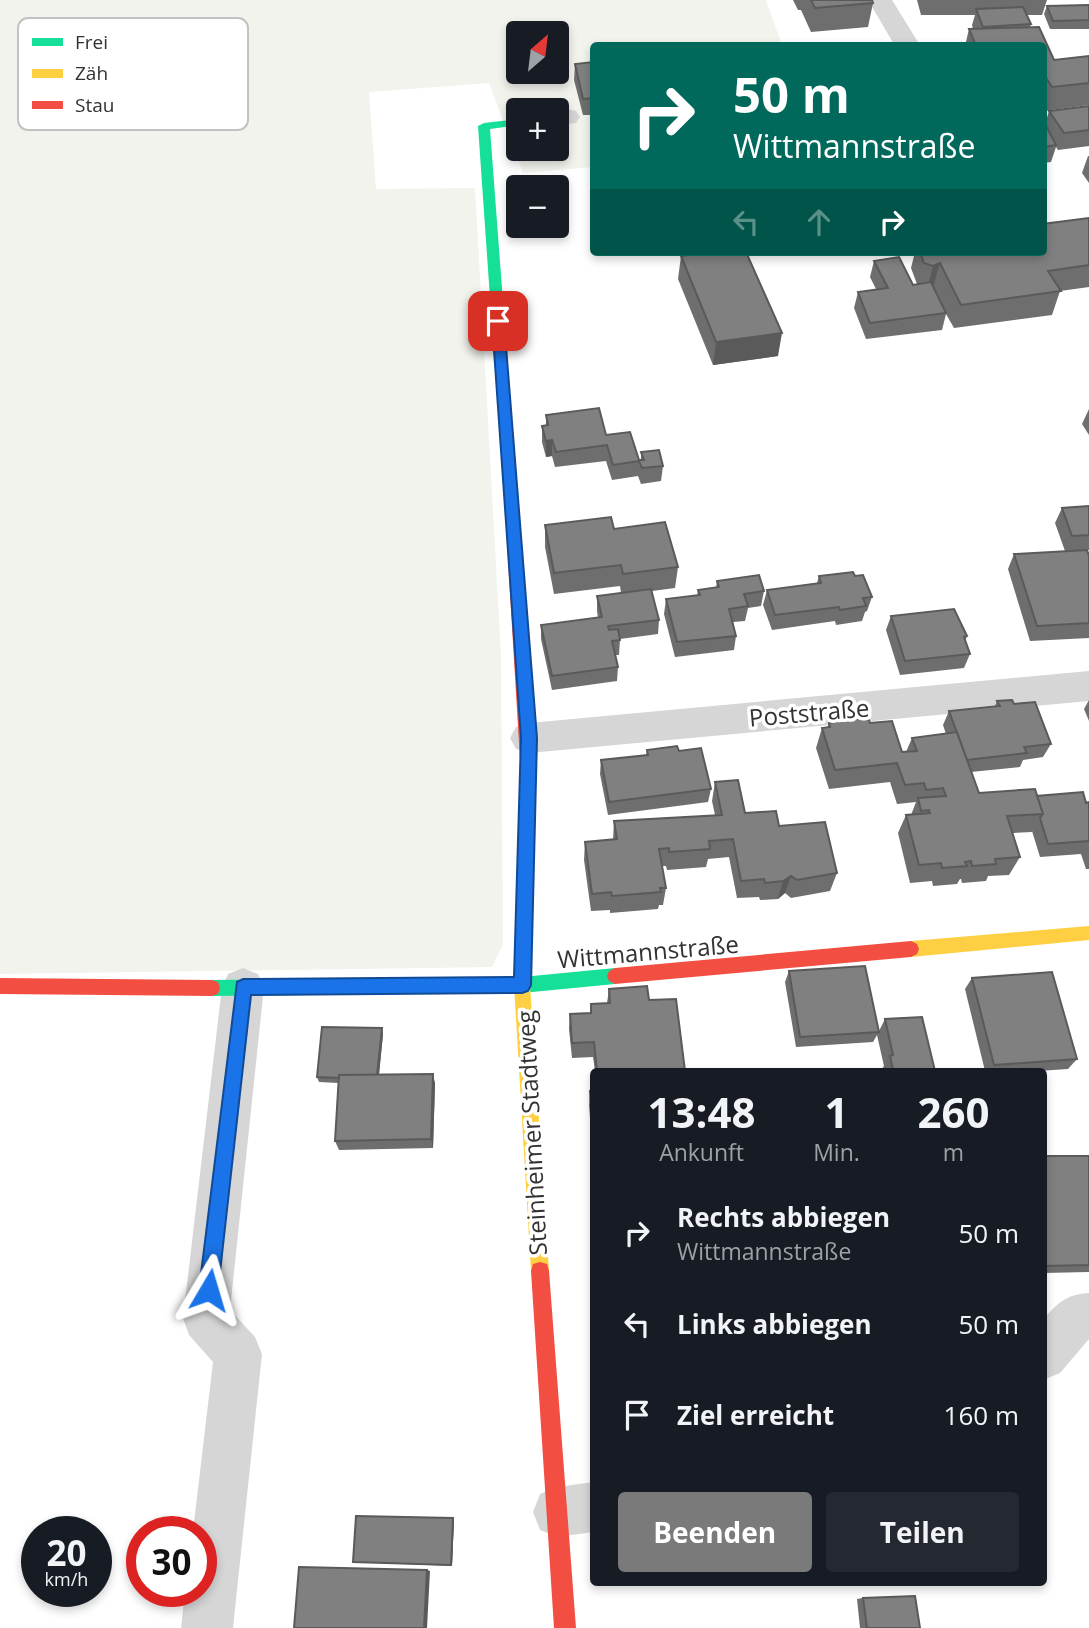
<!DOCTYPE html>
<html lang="de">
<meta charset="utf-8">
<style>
:root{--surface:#171b24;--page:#242831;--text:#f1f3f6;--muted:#9ea1a6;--accent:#7a7a7a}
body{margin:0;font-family:"Open Sans",sans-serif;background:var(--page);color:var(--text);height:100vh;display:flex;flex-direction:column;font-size:26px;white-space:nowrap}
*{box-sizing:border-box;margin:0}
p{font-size:23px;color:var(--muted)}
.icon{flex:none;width:38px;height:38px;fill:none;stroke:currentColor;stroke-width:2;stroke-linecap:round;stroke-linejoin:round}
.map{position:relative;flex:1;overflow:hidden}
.panel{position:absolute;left:590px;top:1068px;width:457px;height:518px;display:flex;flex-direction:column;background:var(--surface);border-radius:7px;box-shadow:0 4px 10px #0003}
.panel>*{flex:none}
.hud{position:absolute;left:590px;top:42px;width:457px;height:214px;border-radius:7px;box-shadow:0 4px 10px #0003;background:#00695c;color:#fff;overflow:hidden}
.needle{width:46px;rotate:28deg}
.buttons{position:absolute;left:506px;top:21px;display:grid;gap:14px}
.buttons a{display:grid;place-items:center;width:63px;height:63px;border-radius:7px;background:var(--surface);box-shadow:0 4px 10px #0003;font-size:35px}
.speed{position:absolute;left:21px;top:1516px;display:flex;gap:14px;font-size:35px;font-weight:700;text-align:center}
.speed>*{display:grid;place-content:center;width:91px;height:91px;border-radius:50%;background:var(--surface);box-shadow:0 4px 10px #0003;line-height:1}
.speed small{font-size:18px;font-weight:400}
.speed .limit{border:10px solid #d22;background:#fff;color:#111}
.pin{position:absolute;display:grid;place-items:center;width:60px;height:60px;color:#fff;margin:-30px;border-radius:14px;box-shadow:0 4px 10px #0006}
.me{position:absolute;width:77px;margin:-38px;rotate:7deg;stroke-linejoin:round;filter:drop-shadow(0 0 5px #0008)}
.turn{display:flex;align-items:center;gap:24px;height:147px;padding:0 28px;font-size:32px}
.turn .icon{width:91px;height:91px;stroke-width:2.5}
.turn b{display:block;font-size:49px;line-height:60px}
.lanes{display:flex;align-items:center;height:66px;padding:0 28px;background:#0003;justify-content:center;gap:35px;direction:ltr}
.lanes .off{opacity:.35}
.eta{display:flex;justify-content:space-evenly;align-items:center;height:119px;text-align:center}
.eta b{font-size:42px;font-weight:700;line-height:49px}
.action{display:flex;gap:14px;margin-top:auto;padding:14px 28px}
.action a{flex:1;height:80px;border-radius:7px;background:var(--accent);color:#fff;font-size:28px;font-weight:700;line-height:80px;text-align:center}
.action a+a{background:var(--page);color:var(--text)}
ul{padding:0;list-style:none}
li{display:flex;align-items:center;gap:21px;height:91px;padding:0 28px}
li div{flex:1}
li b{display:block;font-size:26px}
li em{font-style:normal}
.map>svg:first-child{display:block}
.green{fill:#f1f3ec;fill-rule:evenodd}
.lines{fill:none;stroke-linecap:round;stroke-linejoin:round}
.street{fill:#d6d6d6;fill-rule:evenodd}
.fast{fill:#16e098;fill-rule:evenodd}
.slow{fill:#ffcf43;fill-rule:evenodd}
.jam{fill:#f24e42;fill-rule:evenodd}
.wall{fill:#6e6e6e}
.shaded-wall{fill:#5a5a5a}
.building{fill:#808080;stroke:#5a5a5a;stroke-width:2}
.route{fill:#1a73e8;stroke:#114b97;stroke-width:2}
.labels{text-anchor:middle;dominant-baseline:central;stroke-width:7;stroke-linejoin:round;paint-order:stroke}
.street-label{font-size:24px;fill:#323232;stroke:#fff}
.key{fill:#fff;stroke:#c2c2c2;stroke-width:2}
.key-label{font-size:19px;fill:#323232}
</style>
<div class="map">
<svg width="1089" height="1628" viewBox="0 0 1089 1628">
<rect width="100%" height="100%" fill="#fff"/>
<path class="green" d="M0,0H766L782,45L593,46V167L523,173L489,83L369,92L376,189L475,188L501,655L503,945L492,967L0,974ZM518,33H556V72H518ZM518,110H556V149H518Z"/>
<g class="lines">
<path class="street" d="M868,0H892L918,42L915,46H895Z
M567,109L576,111L580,117L576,123L556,126L555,110Z
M1089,671V701L529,753L516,749L510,738L516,727L529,723Z
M243,968L258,974L264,987L230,1310L255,1337L262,1354L233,1628H181L185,1591H201V1531H193L213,1362L189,1335L183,1318L222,987L228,974Z
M1089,1293V1339L1060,1373L1043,1380V1320C1057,1303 1067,1294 1089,1293Z
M593,1482V1532L558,1537L540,1530L533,1512L540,1494L558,1487Z"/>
<path class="fast" d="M518,119V125L490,129L520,527L513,532L506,527L478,126L484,123Z
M615,968L621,971L623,976L621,981L615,984L522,993L212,996L206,994L204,988L206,982L212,980L522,977Z"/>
<path class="slow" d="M528,754L533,755L536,760L530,985L549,1271L547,1278L540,1280L533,1278L531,1271L514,985L520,760L523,755Z
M1089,926V940L911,957L905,954L903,949L905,944L911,941Z"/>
<path class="jam" d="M513,522L520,527L536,760L533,765H523L520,760L506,527Z
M911,941L917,944L919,949L917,954L911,957L615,984L609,981L607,976L609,971L615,968Z
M0,978L212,980L218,982L220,988L218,994L212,996L0,994Z
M540,1262L547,1264L549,1271L576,1628H554L531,1271L533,1264Z"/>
</g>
<path class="wall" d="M793,0H872L873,3L868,27L811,32L801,10H798Z
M917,0H1047L1042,15H1027L1031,24L1030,27L1054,60L1089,56V105L1044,111L1043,108V46H965L969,29H973L972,25L975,15H921Z
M1089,5V29H1050L1044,14L1047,6Z
M593,62V115H583L574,80L575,64Z
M1089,106V146L1058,150L1056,147L1051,162L1043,163V122L1045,124L1049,111Z
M1088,156H1089V183L1082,173Z
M1089,218V287L1060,291L1052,315L954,328L946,314L942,330L866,339L854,308L858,292L876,289L870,277L874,261L913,285L917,284L911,268L915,252H1043Z
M681,256L778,356L713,365L678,279Z
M1089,409V435L1082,424Z
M546,415L606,435L639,460H641V452L663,466L661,481L641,484L638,476L612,480L606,461L555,467L552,456L546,457L542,442V426L546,425Z
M1089,506V550L1065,551L1055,523L1062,508Z
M545,525L614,529L678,567L675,588L652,591L659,620L658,634L620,639L619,655H615L618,667L617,681L552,690L541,639V625L598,618L597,611V596L621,593L620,586L554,594L545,547Z
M1014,554L1089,556V638L1030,641L1008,569Z
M819,576H855L872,597L867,611L865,612L862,621L836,625L835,621L772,630L763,605L767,590L817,583Z
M717,581L764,591L761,606L748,608L745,621L733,622L736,636L734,650L675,657L664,614L666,599L697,596L698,590L716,588Z
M891,616L967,636L965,641L970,654L964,668L900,675L886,630Z
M1089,700V721L1084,709Z
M997,701L1014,704L1051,744L1043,757L1023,760L1020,767L971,772L979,793L1037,796L1089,802V869H1086L1081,854L1040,857L1032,831V832L1013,833L1020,857L1009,875L988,876L986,881L962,883L961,879H960L957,884L933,886L932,881L910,883L898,833L906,815H911L916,802L897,804L890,782L829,789L816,748L822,728H827L829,723H870L902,752H906L912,738L946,734L943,725L949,711L995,706Z
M647,750L679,751L711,789L708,802L608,815L600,774L601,760L646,755Z
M715,782L745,813L779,826L837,873L830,891L791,898L785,893L778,899L760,900L759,897L737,898L729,857L708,859L706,867L667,870L666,866H662L666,888L663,905H659L658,909L610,913V910L591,911L584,860L585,842L613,840L614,821L715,815L712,801Z
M789,971L879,1031L885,1019L935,1071L881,1070L884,1066L877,1035L873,1042L796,1047L785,982Z
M972,978L1077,1059L1068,1069L1038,1071H985L965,989Z
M609,989L649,1000L685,1071H595L593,1057L572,1058L569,1029L570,1014L590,1013L591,1004L607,1003Z
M382,1028L383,1034L379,1075L433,1074L435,1084L433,1148L339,1150L335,1141L338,1083L319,1082L317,1077Z
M590,1091H593V1156L589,1105Z
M1043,1156H1089V1272L1043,1273Z
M453,1518L454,1519L452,1566L353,1562Z
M863,1598L920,1628H860L857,1599Z"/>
<path class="shaded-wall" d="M940,263L933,287L927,290L933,266Z
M782,333L778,356L713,365L716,342Z
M552,440V456L546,457V441Z
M791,876L785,893L778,899L783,881Z
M382,1028L383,1034L378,1083L377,1078Z
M433,1074L435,1084L433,1148L431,1139Z
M453,1518L454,1519L452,1566L451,1565Z
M427,1570L430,1571L427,1628H424Z"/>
<path class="building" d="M811,0H872L873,3L815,8Z
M1089,5V20L1053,21L1047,6Z
M1023,7L1031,24L983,27L976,9Z
M1039,27L1054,60L1089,56V83L1052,87L1043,73V46H976L969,29Z
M593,62V98L583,99L575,64Z
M1089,106V130L1064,133L1049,111Z
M1043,122H1044L1056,145L1043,147Z
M1089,218V265L1048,271L1061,291L961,305L940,263L933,266L924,263L920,252H1043V224Z
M709,252H746L782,333L716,342L681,256Z
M899,257L913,285L931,282L946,313L870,323L858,292L888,288L874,261Z
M599,408L606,435L630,432L639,460H644L641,452L659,450L663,466L642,468L639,461L613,465L607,445L556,452L552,440L546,441L542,426L548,425L546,415Z
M1089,506V535L1072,536L1062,508Z
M611,517L614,529L665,522L678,567L623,574L621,565L554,573L545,525Z
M1087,550L1089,556V623L1037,626L1014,554Z
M853,572L855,576L863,575L872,597L863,598L866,606L840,610L839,607L775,615L767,590L821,583L819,576Z
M759,575L764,591L744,594L748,606L729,609L736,636L677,642L666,599L700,595L698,590L719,587L717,581Z
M651,589L659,620L608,626L609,630L618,629L620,640L612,641L618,667L552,676L541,625L602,617L597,596Z
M954,609L967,636L964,637L970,654L905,661L891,616Z
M1012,700L1014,704L1035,702L1051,744L1024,747L1027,753L967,760L949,711L1000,706L997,701Z
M868,717L870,723L892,721L902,752L917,751L912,738L957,732L979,793L1035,789L1043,814L1007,816L1020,857L995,859L996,864L972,866L971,861L965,862L967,866L942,868L941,863L919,865L906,815L930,813L929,810L921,811L918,798L946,796L943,788L926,790L924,783L905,785L897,763L835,770L822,728L830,727L829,723Z
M677,746L679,751L701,748L711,789L609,802L601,760L648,755L647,750Z
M738,780L745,813L776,811L779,826L825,822L837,873L797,880L791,876L783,881L765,883L764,879L741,881L733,839L709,841L710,849L669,852V848L659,849L666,888H660L661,892L612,896L611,892L592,894L585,842L617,839L614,821L722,815L715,782Z
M1083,792L1086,803L1089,802V841L1048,844L1040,818L1043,814L1037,796Z
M865,966L879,1032L800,1037L789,971Z
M1052,972L1077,1059L994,1065L972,978Z
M647,986L649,1000L676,999L685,1071H597L594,1042L572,1043L570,1014L591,1013V1004L610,1003L609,989Z
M922,1017L935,1071H872L893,1070L890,1056L893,1055L885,1019Z
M322,1027L382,1028L377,1075H339V1078L317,1077Z
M433,1074L431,1139L335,1141L339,1075Z
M590,1091H593V1128Z
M1043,1156H1089V1265L1043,1266Z
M356,1516L453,1518L451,1565L353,1562Z
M299,1567L427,1570L424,1628H294Z
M915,1596L920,1628H867L863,1598Z"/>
<path class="route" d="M498,317L504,321L537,738L531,985L528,991L522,993L251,995L218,1290L216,1297L209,1300L202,1297L199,1290L237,982L243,979L514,977L521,738L492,321Z"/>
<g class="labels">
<g class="street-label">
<text transform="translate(809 712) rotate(-5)">Poststraße</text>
<text transform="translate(648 951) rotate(-5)">Wittmannstraße</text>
<text transform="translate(531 1133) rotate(-93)">Steinheimer Stadtweg</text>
</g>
</g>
<rect x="18" y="18" width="230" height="112" rx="10" class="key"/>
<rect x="32" y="38" width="31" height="8" fill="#16e098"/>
<rect x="32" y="69" width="31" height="9" fill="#ffcf43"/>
<rect x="32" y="101" width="31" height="8" fill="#f24e42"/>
<g class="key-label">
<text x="75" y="49">Frei</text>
<text x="75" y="80">Zäh</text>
<text x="75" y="112">Stau</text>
</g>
</svg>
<div class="buttons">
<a><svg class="needle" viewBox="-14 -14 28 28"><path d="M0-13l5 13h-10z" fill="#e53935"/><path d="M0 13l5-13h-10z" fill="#9ea1a6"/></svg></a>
<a>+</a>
<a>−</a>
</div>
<div class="speed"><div>20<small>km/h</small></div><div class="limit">30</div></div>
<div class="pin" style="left:498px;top:321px;background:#d93025"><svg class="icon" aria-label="arrive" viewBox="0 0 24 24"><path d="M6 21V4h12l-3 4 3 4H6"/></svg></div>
<svg class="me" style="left:209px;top:1290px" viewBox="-20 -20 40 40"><path d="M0-17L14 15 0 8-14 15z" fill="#1a73e8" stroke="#fff" stroke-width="4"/></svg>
<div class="hud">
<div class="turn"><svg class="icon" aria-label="right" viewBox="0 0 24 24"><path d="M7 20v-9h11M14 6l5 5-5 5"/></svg><div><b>50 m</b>Wittmannstraße</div></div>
<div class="lanes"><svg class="icon off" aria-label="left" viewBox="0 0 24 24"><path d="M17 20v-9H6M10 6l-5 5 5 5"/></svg><svg class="icon off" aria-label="ahead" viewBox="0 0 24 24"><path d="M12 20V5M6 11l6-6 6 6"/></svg><svg class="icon" aria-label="right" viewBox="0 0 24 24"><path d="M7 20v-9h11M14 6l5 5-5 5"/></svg></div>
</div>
<section class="panel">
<div class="eta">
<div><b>13:48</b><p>Ankunft</p></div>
<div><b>1</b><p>Min.</p></div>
<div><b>260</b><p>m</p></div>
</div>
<ul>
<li><svg class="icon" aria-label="right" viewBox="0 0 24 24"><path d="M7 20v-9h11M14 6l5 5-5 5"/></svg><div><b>Rechts abbiegen</b><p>Wittmannstraße</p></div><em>50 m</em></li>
<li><svg class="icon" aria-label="left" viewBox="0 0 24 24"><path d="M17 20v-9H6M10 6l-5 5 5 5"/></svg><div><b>Links abbiegen</b></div><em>50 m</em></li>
<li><svg class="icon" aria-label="arrive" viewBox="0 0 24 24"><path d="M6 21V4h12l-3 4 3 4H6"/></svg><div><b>Ziel erreicht</b></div><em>160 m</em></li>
</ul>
<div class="action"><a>Beenden</a><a>Teilen</a></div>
</section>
</div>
